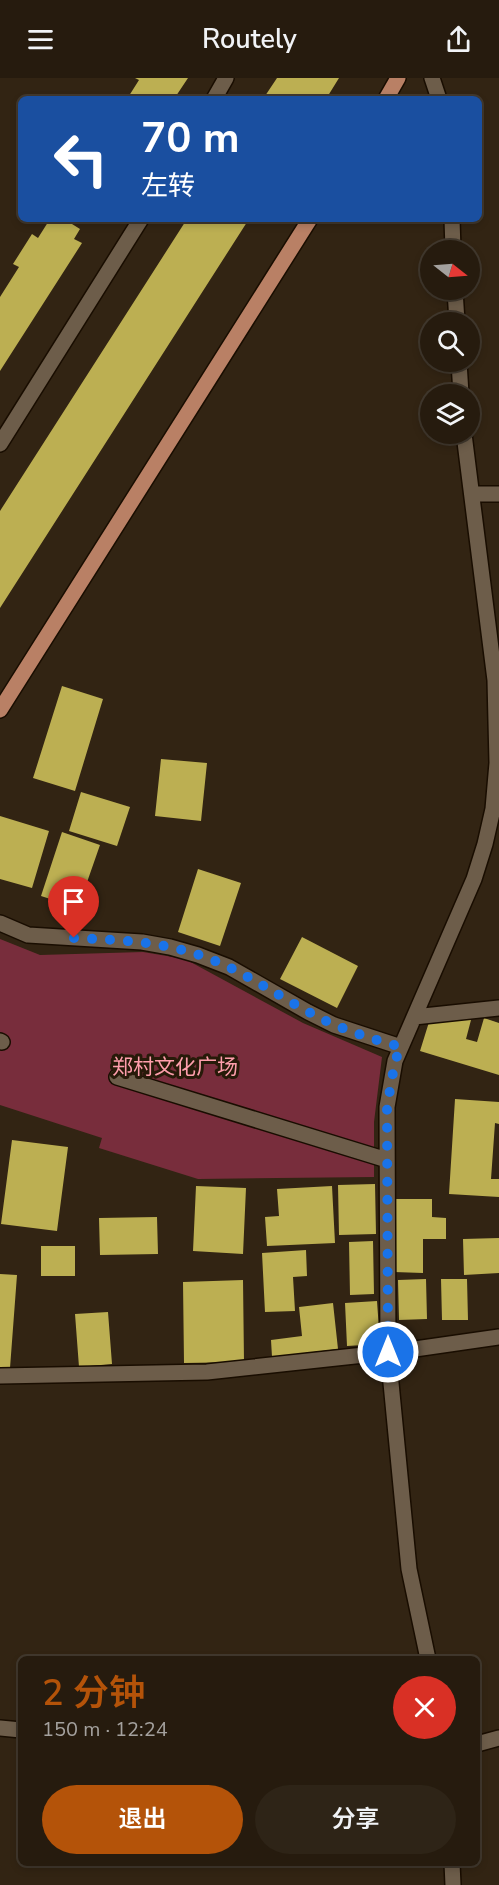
<!DOCTYPE html>
<html lang="zh">
<meta charset="utf-8">
<style>
:root{--surface:#261b0e;--page:#2e2417;--text:#f1f3f6;--muted:#a4a19e;--line:#42392e;--accent:#b45309}
body{margin:0;font-family:"Nunito Sans","Noto Sans SC",sans-serif;background:var(--page);color:var(--text);height:100vh;display:flex;flex-direction:column;font-size:22px;white-space:nowrap}
*{box-sizing:border-box;margin:0}
p{font-size:20px;color:var(--muted)}
.icon{flex:none;width:33px;height:33px;fill:none;stroke:currentColor;stroke-width:2;stroke-linecap:round;stroke-linejoin:round}
.map{position:relative;flex:1;overflow:hidden}
.drawer{position:absolute;left:18px;top:1578px;width:462px;height:210px;display:flex;flex-direction:column;background:var(--surface);border-radius:9px;box-shadow:0 3px 9px #0003,0 0 0 2px var(--line)}
.drawer>*{flex:none}
.top-card{position:absolute;left:18px;top:18px;width:464px;height:126px;border-radius:9px;box-shadow:0 3px 9px #0003,0 0 0 2px var(--line);background:#1a4fa0;color:#fff;overflow:hidden}
.needle{width:39px;rotate:107deg}
.fabs{position:absolute;left:420px;top:162px;display:grid;gap:12px}
.fabs a{display:grid;place-items:center;width:60px;height:60px;border-radius:50%;background:var(--surface);box-shadow:0 3px 9px #0003,0 0 0 2px var(--line);font-size:30px}
.pin{position:absolute;display:grid;place-items:center;width:51px;height:51px;color:#fff;margin:-62px -26px;border-radius:50% 50% 50% 0;rotate:-45deg;box-shadow:0 0 6px #0007}
.pin .icon{rotate:45deg}
.me{position:absolute;width:66px;margin:-33px;rotate:0deg;stroke-linejoin:round;filter:drop-shadow(0 0 4px #0008)}
.turn{display:flex;align-items:center;gap:21px;height:126px;padding:0 24px;font-size:27px}
.turn .icon{width:78px;height:78px;stroke-width:2.5}
.turn b{display:block;font-size:42px;line-height:51px}
.round{display:grid;place-items:center;flex:none;width:63px;height:63px;border-radius:32px;background:var(--page)}
.head{display:flex;align-items:center;justify-content:space-between;height:102px;padding:0 24px}
h1{font-size:36px;font-weight:600;line-height:45px;color:var(--accent)}
.button{display:flex;gap:12px;margin-top:auto;padding:12px 24px}
.button a{flex:1;height:69px;border-radius:36px;background:var(--accent);color:#fff;font-size:24px;font-weight:600;line-height:69px;text-align:center}
.button a+a{background:var(--page);color:var(--text)}
header{display:flex;justify-content:space-between;align-items:center;height:78px;padding:0 24px;background:var(--surface);font-size:27px;font-weight:600}
.map>svg:first-child{display:block}
.green{fill:#782d3c}
.building{fill:#bcaf52}
.lines{fill:none;stroke-linecap:round;stroke-linejoin:round}
.minor-casing{stroke:#190d00;stroke-width:18}
.major-casing{stroke:#190d00;stroke-width:18}
.minor{stroke:#6d5d4a;stroke-width:15}
.major{stroke:#b98065;stroke-width:15}
.route{stroke:#1a73e8;stroke-width:10;stroke-dasharray:0 18}
.labels{text-anchor:middle;dominant-baseline:central;stroke-width:6;stroke-linejoin:round;paint-order:stroke}
.park-label{font-size:21px;fill:#ff9eac;stroke:#271a09}
</style>
<header><svg class="icon" aria-label="menu" viewBox="0 0 24 24"><path d="M4 6h16M4 12h16M4 18h16"/></svg>Routely<svg class="icon" aria-label="share" viewBox="0 0 24 24"><path d="M12 15V3M7 8l5-5 5 5M5 13v7h14v-7"/></svg></header>
<div class="map">
<svg width="499" height="1807" viewBox="0 0 499 1807">
<rect width="100%" height="100%" fill="#322413"/>
<path class="green" d="M0,861L40,877L143,874L185,881L303,945L382,979L374,1044V1099L198,1101L99,1070L102,1060L0,1027Z"/>
<path class="building" d="M135,0H188L174,21H127L139,2Z
M277,0H339L326,21H263Z
M50,141H64L80,151L74,161L82,165L0,293V219L19,189L13,186L32,156L38,160Z
M187,141H249L0,530V433Z
M62,608L103,621L75,713L33,700Z
M161,681L207,685L201,743L155,738Z
M81,714L130,729L117,768L69,753Z
M0,738L49,753L32,810L0,801Z
M62,754L100,767L78,830L41,818Z
M198,791L241,805L220,868L178,854Z
M302,859L358,888L337,930L280,901Z
M460,939L471,942L466,961L477,964L484,940L499,945V997L420,973L429,944Z
M455,1021L499,1024V1046L495,1045L491,1101H499V1119L449,1116Z
M12,1062L68,1069L57,1153L1,1146Z
M375,1106L376,1156L339,1157L338,1107Z
M196,1108L246,1110L243,1176L193,1173Z
M332,1108L335,1165L267,1168L265,1139L279,1138L277,1111Z
M395,1121H432V1139L446,1140V1161H423V1195L394,1194Z
M157,1139L158,1176L100,1177L99,1140Z
M499,1160V1195L464,1197L463,1161Z
M373,1163L374,1216L350,1217L349,1164Z
M41,1168H75V1198H41Z
M306,1172L307,1198L293,1199L295,1233L265,1234L262,1175Z
M0,1196L17,1197L10,1290L0,1289Z
M426,1201L427,1241L399,1242L398,1202Z
M441,1201H467L468,1242H442Z
M243,1202L244,1284L184,1285L183,1204Z
M377,1223L380,1266L347,1268L345,1225Z
M333,1225L338,1271L272,1279L271,1262L302,1258L299,1229Z
M108,1234L112,1286L79,1289L75,1236Z"/>
<g class="lines">
<defs>
<path id="minor" d="M432,0L439,21
M214,21L226,0
M452,141L453,172
M455,212L457,244
M459,284L461,316
M0,366L141,141
M472,416H499
M0,845L28,857L142,864L170,869L198,877L229,889L308,934L334,947L401,969
M414,939L499,930
M0,963L2,964
M117,999L387,1082
M0,1298L207,1294L401,1273L499,1259
M428,1581L409,1491L388,1274L387,1029L395,983L474,801L485,766L493,731L497,685L495,602L464,356
M0,1650L21,1652
M477,1666L499,1660
M452,1785L453,1807"/>
<path id="major" d="M386,21L398,0
M0,632L310,141"/>
</defs>
<use href="#minor" class="minor-casing"/>
<use href="#major" class="major-casing"/>
<use href="#minor" class="minor"/>
<use href="#major" class="major"/>
</g>
<g class="lines">
<path class="route" d="M74,860C116,862 156,863 196,876C237,889 270,913 307,933C336,950 369,960 401,969L395,983L387,1029L388,1274"/>
</g>
<g class="labels">
<g class="park-label">
<text x="175" y="989">郑村文化广场</text>
</g>
</g>
</svg>
<div class="fabs">
<a><svg class="needle" viewBox="-14 -14 28 28"><path d="M0-13l5 13h-10z" fill="#e53935"/><path d="M0 13l5-13h-10z" fill="#a4a19e"/></svg></a>
<a><svg class="icon" aria-label="search" viewBox="0 0 24 24"><circle cx="10" cy="10" r="6"/><path d="M15 15l6 6"/></svg></a>
<a><svg class="icon" aria-label="layers" viewBox="0 0 24 24"><path d="M12 4l9 5-9 5-9-5zM3 14l9 5 9-5"/></svg></a>
</div>
<div class="pin" style="left:74px;top:860px;background:#d93025"><svg class="icon" aria-label="arrive" viewBox="0 0 24 24"><path d="M6 21V4h12l-3 4 3 4H6"/></svg></div>
<svg class="me" style="left:388px;top:1274px" viewBox="-20 -20 40 40"><circle r="17" fill="#1a73e8" stroke="#fff" stroke-width="3"/><path d="M0-11L8 9 0 5-8 9z" fill="#fff"/></svg>
<div class="top-card">
<div class="turn"><svg class="icon" aria-label="left" viewBox="0 0 24 24"><path d="M17 20v-9H6M10 6l-5 5 5 5"/></svg><div><b>70 m</b>左转</div></div>
</div>
<section class="drawer">
<div class="head"><div><h1>2 分钟</h1><p>150 m · 12:24</p></div><a class="round" style="background:#d93025;color:#fff"><svg class="icon" aria-label="close" viewBox="0 0 24 24"><path d="M6 6l12 12M18 6L6 18"/></svg></a></div>
<div class="button"><a>退出</a><a>分享</a></div>
</section>
</div>
